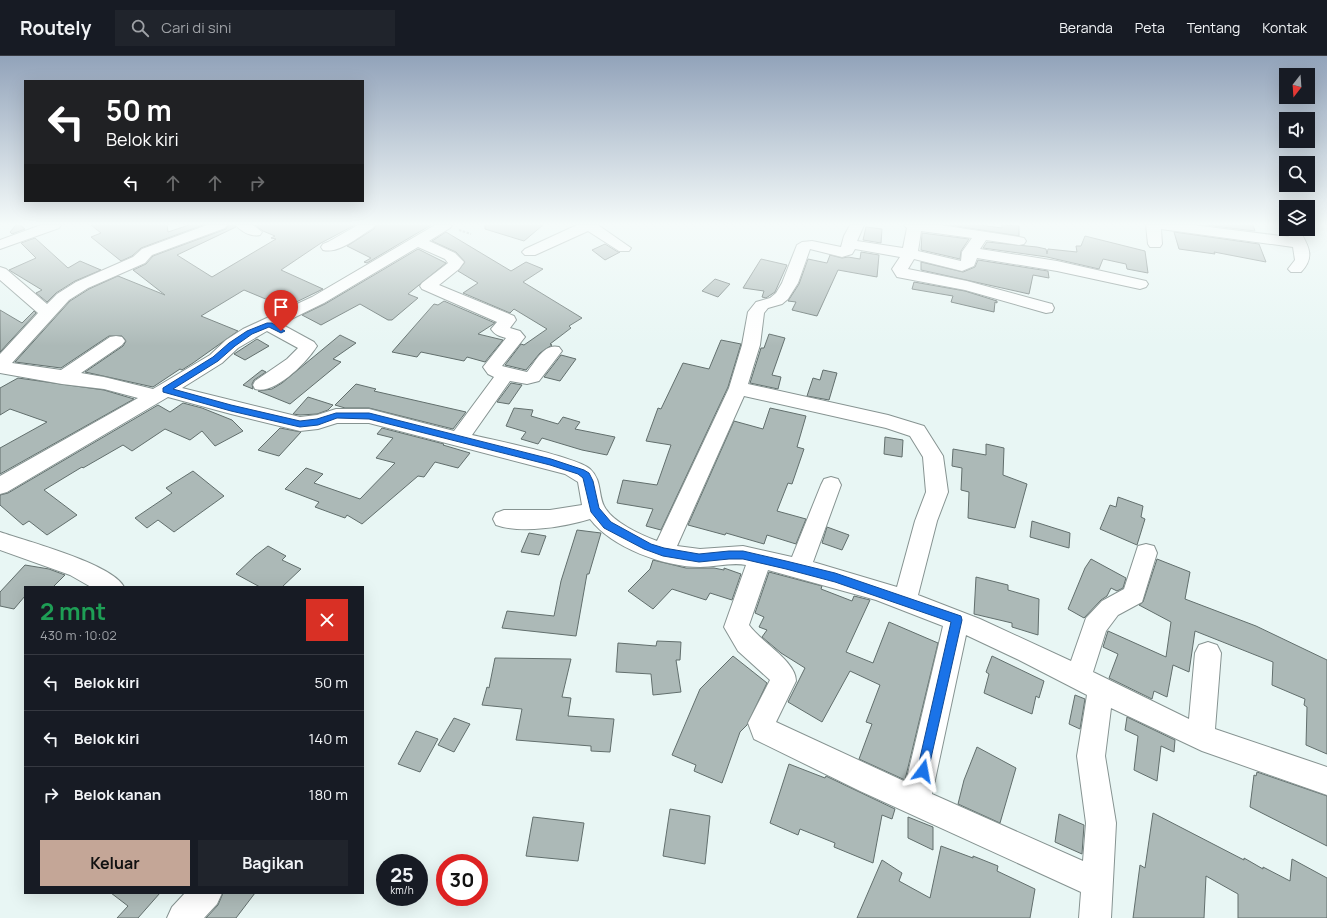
<!DOCTYPE html>
<html lang="id">
<meta charset="utf-8">
<style>
:root{--surface:#171b24;--page:#20242c;--text:#f1f3f6;--muted:#9ea1a6;--line:#363941;--accent:#c4a697}
body{margin:0;font-family:Manrope,sans-serif;background:var(--page);color:var(--text);height:100vh;display:flex;flex-direction:column;font-size:15px;white-space:nowrap}
*{box-sizing:border-box;margin:0}
p{font-size:13px;color:var(--muted)}
.icon{flex:none;width:22px;height:22px;fill:none;stroke:currentColor;stroke-width:2;stroke-linecap:round;stroke-linejoin:round}
.map{position:relative;flex:1;overflow:hidden}
.side{position:absolute;left:24px;top:530px;width:340px;height:308px;display:flex;flex-direction:column;background:var(--surface);border-radius:0px;box-shadow:0 4px 16px #0002}
.side>*{flex:none}
.hud{position:absolute;left:24px;top:24px;width:340px;height:122px;border-radius:0px;box-shadow:0 4px 16px #0002;background:#202124;color:#fff;overflow:hidden}
.needle{width:26px;rotate:197deg}
.controls{position:absolute;left:1279px;top:12px;display:grid;gap:8px}
.controls a{display:grid;place-items:center;width:36px;height:36px;border-radius:0px;background:var(--surface);box-shadow:0 4px 16px #0002;font-size:20px}
.speed{position:absolute;left:376px;top:798px;display:flex;gap:8px;font-size:20px;font-weight:700;text-align:center}
.speed>*{display:grid;place-content:center;width:52px;height:52px;border-radius:50%;background:var(--surface);box-shadow:0 4px 16px #0002;line-height:1}
.speed small{font-size:10px;font-weight:400}
.speed .limit{border:6px solid #d22;background:#fff;color:#111}
.pin{position:absolute;display:grid;place-items:center;width:34px;height:34px;color:#fff;margin:-41px -17px;border-radius:50% 50% 50% 0;rotate:-45deg;box-shadow:0 0 4px #0007}
.pin .icon{rotate:45deg}
.me{position:absolute;width:44px;margin:-22px;rotate:13deg;stroke-linejoin:round;filter:drop-shadow(0 0 3px #0008)}
.turn{display:flex;align-items:center;gap:14px;height:84px;padding:0 16px;font-size:18px}
.turn .icon{width:52px;height:52px;stroke-width:2.5}
.turn b{display:block;font-size:28px;line-height:34px}
.lanes{display:flex;align-items:center;height:38px;padding:0 16px;background:#0003;justify-content:center;gap:20px;direction:ltr}
.lanes .off{opacity:.35}
.round{display:grid;place-items:center;flex:none;width:42px;height:42px;border-radius:0px;background:var(--page)}
.summary{display:flex;align-items:center;justify-content:space-between;height:68px;padding:0 16px}
h1{font-size:24px;font-weight:700;line-height:30px;color:#1e9e55}
.action{display:flex;gap:8px;margin-top:auto;padding:8px 16px}
.action a{flex:1;height:46px;border-radius:0px;background:var(--accent);color:#111;font-size:16px;font-weight:700;line-height:46px;text-align:center}
.action a+a{background:var(--page);color:var(--text)}
ul{padding:0;list-style:none}
li{display:flex;align-items:center;gap:12px;height:56px;padding:0 16px;border-top:1px solid var(--line)}
li div{flex:1}
li b{display:block;font-size:15px}
li em{font-style:normal}
header{display:flex;align-items:center;gap:24px;box-sizing:border-box;height:56px;padding:0 20px;background:var(--surface);border-bottom:1px solid var(--line)}
header strong{font-size:19px}
nav{display:flex;gap:22px;margin-inline-start:auto;font-size:14px}
.search{width:280px;height:36px;background:var(--page);display:flex;align-items:center;gap:10px;box-sizing:border-box;padding:0 14px;border-radius:0px;color:var(--muted);font-size:15px}
.map>svg:first-child{display:block}
.building{fill:#acb9b7;stroke:#626f6d}
.lines{fill:none;stroke-linecap:round;stroke-linejoin:round}
.minor-casing{stroke:#869391;stroke-width:2}
.path{stroke:#9ea9a7;stroke-width:2;stroke-dasharray:2.5 1.5;stroke-linecap:butt}
.minor{fill:#fff;fill-rule:evenodd}
.route{fill:#1a73e8;stroke:#114b97}
</style>
<header>
<strong>Routely</strong>
<div class="search"><svg class="icon" aria-label="search" viewBox="0 0 24 24"><circle cx="10" cy="10" r="6"/><path d="M15 15l6 6"/></svg>Cari di sini</div>
<nav><a>Beranda</a><a>Peta</a><a>Tentang</a><a>Kontak</a></nav>
</header>
<div class="map">
<svg width="1327" height="862" viewBox="0 0 1327 862">
<rect width="100%" height="100%" fill="#e8f6f4"/>
<path class="building" d="M16,169H20L25,173L12,178L10,176Z
M91,169H167L168,176L189,169H203L141,192L132,200L121,205L91,181L101,177Z
M228,169H235L236,171L177,199L212,221L276,183L271,182L275,180L263,175L255,169H355L321,187L281,214L323,233L286,251L270,243L268,244L244,234L201,260L238,275L193,307L182,314L180,313L153,331L85,316L123,290L126,285L122,280H109L61,312L15,306L70,245L89,233L118,220L165,239L133,214L146,208L153,200L226,173Z
M376,169H431L367,207L364,206L371,202L347,190L374,173Z
M485,169H543L524,185L485,173Z
M950,169H980L1002,172V169L1019,170V180Z
M1205,169H1253L1255,175Z
M866,171L882,173L881,187L863,184Z
M446,176L511,215L526,206L543,213L523,226L582,262L569,270L571,272L550,288L552,289L540,297L526,314L505,309L521,288L524,289L547,273L514,253L510,257L463,237L478,227L458,215L465,206L456,196L432,185Z
M1174,176L1259,188L1266,206L1214,196L1215,198L1179,193Z
M922,177L969,183L961,195L960,203L921,194Z
M1085,180L1145,195L1148,217L1127,213L1126,208L1103,203L1099,213L1047,201L983,192L987,186L1037,191L1046,193L1047,198L1048,193L1077,196L1076,190H1081Z
M35,182L68,212L80,205L101,214L75,225L56,237L47,246L36,237L42,234L9,214L36,202L21,187Z
M605,188L618,196H620L605,204L592,194Z
M418,193L446,207L408,238L418,242L392,264H388L360,248L321,269L302,259L325,248Z
M861,196L879,199L877,221L838,214L817,260L792,254L796,246L788,245L799,228L808,203L827,207L830,199L842,202L848,201L860,203Z
M761,203L787,209L775,236L766,242L762,241L764,235L743,232Z
M978,204L1048,215L1049,222L1033,219L1029,238L921,214V206L963,216L975,211Z
M715,223L730,228L718,241L702,235Z
M914,226L965,235L997,245V247L995,246L994,256L951,246L953,240L912,233Z
M444,245L495,267L478,278L503,284L485,306L467,301L464,305L421,296L417,301L392,296L434,248L438,249Z
M0,254L22,267L34,255L36,257L0,296Z
M769,278L785,282L772,319L781,321L778,333L750,327L761,292H764Z
M340,279L356,287L333,303L341,306L290,348L258,335L272,333L282,327Z
M257,283L269,290L245,304L234,298Z
M721,284L741,288L728,331L661,474L646,470L653,453L617,447L623,424L657,429L671,389L646,385L658,352L661,353L683,307L709,313Z
M561,299L576,303L560,325L544,321Z
M262,314L266,316L254,324L252,328L253,333L243,329Z
M823,314L837,317L829,344L807,340L813,322L820,324Z
M18,322L104,334L134,343L0,418V392L47,366L10,353L0,359V332Z
M511,327L522,329L509,348L497,346Z
M356,328L376,333L374,335L466,356L453,373L369,352H345L335,349Z
M308,341L333,349L328,354L317,358L300,359L293,358Z
M183,347L202,352L232,364L243,375L215,390L202,375L190,384L165,373L132,395L123,389L83,412L82,411L44,434L77,459L47,479L29,465L23,469L0,449V439L8,437L158,349L170,356Z
M514,352L533,354L531,360L558,368L563,361L580,366L575,373L615,381L607,399L582,394L542,382L538,388L521,383L526,376L506,370Z
M770,352L806,360L797,391L804,393L792,428L788,427L777,455L806,463L796,488L767,479L764,488L726,477L725,479L688,469L734,365L763,373Z
M280,372L301,376L279,400L258,394Z
M382,372L444,388L443,389L470,397L458,412L435,406L424,421L418,420L362,468L347,459L345,462L315,451L319,446L285,433L306,412L323,418L314,427L360,443L395,407L376,402L393,382L377,378Z
M885,381L903,384L902,401L884,398Z
M986,388L1004,392L1003,419L1027,428L1015,472L968,462L969,436L961,434L962,412L952,410L953,393L986,399Z
M193,415L224,440L174,476L158,464L147,472L135,462L172,437L166,432Z
M1118,441L1143,450L1141,461L1145,463L1137,489L1100,473L1110,449L1116,451Z
M1032,465L1070,477L1069,492L1030,481Z
M827,471L849,479L842,494L822,487Z
M577,474L601,477L589,518H587L576,580L502,572L507,555L554,560L561,525Z
M529,477L546,480L539,499L521,496Z
M268,490L286,500L282,504L301,513L282,531H260L236,518L255,500Z
M1091,503L1126,522L1123,532L1117,535L1111,532L1107,540L1101,544L1084,562L1068,553L1085,512Z
M1157,503L1190,516L1185,543L1256,570L1327,604V698L1306,689L1307,651L1304,649L1305,643L1272,629L1273,606L1195,575L1189,616L1173,609L1167,641L1154,635L1152,643L1109,622L1118,598L1103,591L1108,575L1166,601L1171,566L1139,549L1143,546Z
M653,504L686,512H714L724,514V512L741,518L732,544L710,537L706,544L672,533L653,553L628,535L650,513Z
M25,509L49,513L65,519L53,531H25V540L14,553L0,550V536Z
M769,516L822,530L821,533L852,545L854,540L870,544L846,596L873,607L889,566L938,587L905,724L859,703L872,668L866,666L880,629L850,615L822,666L788,646L805,612L781,597L762,581L767,574L759,571L764,561L755,557Z
M976,521L1008,529V534L1039,543L1038,579L1012,571V567L974,558Z
M657,585L681,586L680,604H676L681,636L653,639L651,618L616,616L618,587L656,590Z
M733,600L767,627L747,669L740,676L722,727L694,715L696,709L672,699L700,633Z
M992,600L1044,625L1039,642L1036,640L1032,658L984,637L989,618L986,616Z
M495,602L571,603L562,641L571,642L568,660L614,663L610,696L591,695V690L516,684L522,653L482,649L487,631L489,632Z
M1075,639L1085,643L1080,673L1069,668Z
M1127,661L1175,684L1174,696L1161,690L1157,725L1134,714L1138,680L1125,674Z
M454,662L470,668L454,696L438,689Z
M416,675L438,683L420,716L398,708Z
M977,691L1016,712L1000,767L958,748L964,724Z
M789,708L825,722L826,720L830,722L895,753L892,763L882,759L873,807L834,791L835,787L800,773L798,779L770,767Z
M1257,716L1327,740V790L1250,751L1254,719L1256,720Z
M670,753L710,760L705,808L663,800Z
M1153,757L1244,804V802L1263,813V811L1290,825L1292,803L1327,822V862H1238V838L1206,820L1204,862H1133L1140,809L1145,812Z
M1059,758L1084,769L1082,798L1055,786Z
M533,761L584,767L578,805L526,800Z
M908,761L933,771V794L908,782Z
M941,790L973,802V800L998,810L997,815L1035,833L1030,862H857L882,804L902,817L899,825L930,842Z
M111,837H160L138,862H117L128,850Z
M223,837H255L236,862H206L218,849Z"/>
<g class="lines">
<defs>
<path id="minor" d="M41,169H61L59,172L0,193V184Z
M207,169H227L225,172L152,199L145,207L88,232L69,244L12,307L61,314L110,281L116,280L122,281L125,285L122,289L81,317L104,321L153,333L210,299L226,284L243,273L312,241L435,169H452L450,172L429,185L455,197L464,206L459,213L439,229L514,260L516,264L510,272L520,275L525,281L502,310L527,316C536,305 544,287 559,291L562,295L539,325L527,328L510,325L472,379C494,384 577,401 590,413C602,424 598,438 604,450C612,466 641,479 657,485L729,332L742,289L748,256L756,246L770,242L776,237L782,227L797,189L802,186L812,185L841,191L844,180L850,169H864L857,185L903,192L907,172L904,169H940L1019,181L1024,182L1026,185L1024,188L1019,189L986,184L980,193L1057,205L1146,225L1148,228L1146,231L1140,233L1057,215L977,202L974,210L962,215L914,203L908,213L967,225L1052,248L1054,252L1052,256L1046,257L965,234L897,221L892,213L900,201L855,193L852,198L842,201L810,193L798,227L788,243L782,248L768,252L764,257L760,289L748,328L888,359L924,370L943,400L948,436L937,465L918,539L980,563L1071,605L1086,562L1102,545L1124,533L1138,490L1146,488L1154,490L1157,497L1142,546L1118,559L1106,575L1093,616L1189,663L1195,597L1199,589L1208,586L1217,589L1221,597L1215,673L1327,711V739L1202,695L1111,652L1105,700L1116,767L1111,862H1079L1081,836L860,735L754,683L748,667L770,624L738,595L724,571L746,509C732,506 715,511 700,511C665,511 612,492 590,463C564,471 522,478 496,469L493,463L496,457L504,454H550L582,449L578,426L565,418L369,367H337L318,373L300,375L231,358L168,341L7,436L0,438V420L138,342L104,333L62,328L0,317V298L38,257L0,224V211L6,213L47,248L57,238L76,226L133,201L142,193ZM921,175L972,182L962,196L961,205L918,195ZM418,191L445,203L448,207L422,227L420,230L422,233L497,266L491,273C495,279 499,280 506,282L483,311L488,318L494,321L454,375L369,353H336L317,359L300,361L182,332L222,307L238,292L267,275L298,292L287,303L255,325L253,329L255,333C275,339 307,306 317,290L314,286L281,268L324,247ZM744,340L886,372L910,380L923,401L926,436L915,465L897,531L813,506L841,429L838,423L831,421L824,423L821,429L792,501L743,490L700,493L677,490ZM768,514L876,544L943,570L906,726L776,666L796,625C796,605 761,586 749,569ZM966,579L1019,604L1087,639L1077,700L1086,767L1083,805L932,738Z
M236,169H253L262,176L260,179C252,181 241,176 236,169Z
M358,169H375L373,172C359,180 340,198 323,194L321,191L323,188L328,186Z
M577,169H598L631,192L629,195H619L588,175L535,199H525L522,196L525,193Z
M1146,169H1193L1289,181L1285,173L1286,171V173H1299C1308,190 1316,200 1301,216H1291L1288,213L1295,204L1293,191L1161,173L1162,188L1160,191H1150L1148,188Z
M0,476C26,485 113,508 124,531H91L70,519L0,494Z
M185,837H222L217,848L204,862H167L172,851Z"/>
</defs>
<use href="#minor" class="minor-casing"/>
<path class="path" d="M459,174L471,178"/>
<use href="#minor" class="minor"/>
</g>
<linearGradient id="sky" x2="0" y2="1"><stop stop-color="#92a3ba"/><stop offset="0.58" stop-color="#f5fbfa"/><stop offset="1" stop-color="#f5fbfa" stop-opacity="0"/></linearGradient>
<rect width="1327" height="290" fill="url(#sky)"/>
<path class="route" d="M267,267H272L285,275L281,277L269,271L252,278L235,290L218,305L173,333L231,349L300,365L317,363L336,357H369L551,403L584,414L589,417L593,425L599,452L611,466L651,488L664,492L699,498L729,495H743L786,505L835,517L961,560L962,564L927,720L923,721L918,720L917,715L951,566L835,526L786,513L743,503H729L699,506L663,500L644,493L604,472L591,456L583,422L578,418L550,409L369,363L337,362L318,369L300,371L231,355L163,336V332L213,301L229,287L247,275Z"/>
</svg>
<div class="controls">
<a><svg class="needle" viewBox="-14 -14 28 28"><path d="M0-13l5 13h-10z" fill="#e53935"/><path d="M0 13l5-13h-10z" fill="#9ea1a6"/></svg></a>
<a><svg class="icon" aria-label="sound" viewBox="0 0 24 24"><path d="M4 9h4l5-4v14l-5-4H4zM17 9q2 3 0 6"/></svg></a>
<a><svg class="icon" aria-label="search" viewBox="0 0 24 24"><circle cx="10" cy="10" r="6"/><path d="M15 15l6 6"/></svg></a>
<a><svg class="icon" aria-label="layers" viewBox="0 0 24 24"><path d="M12 4l9 5-9 5-9-5zM3 14l9 5 9-5"/></svg></a>
</div>
<div class="speed"><div>25<small>km/h</small></div><div class="limit">30</div></div>
<div class="pin" style="left:281px;top:275px;background:#d93025"><svg class="icon" aria-label="arrive" viewBox="0 0 24 24"><path d="M6 21V4h12l-3 4 3 4H6"/></svg></div>
<svg class="me" style="left:923px;top:715px" viewBox="-20 -20 40 40"><path d="M0-17L14 15 0 8-14 15z" fill="#1a73e8" stroke="#fff" stroke-width="4"/></svg>
<div class="hud">
<div class="turn"><svg class="icon" aria-label="left" viewBox="0 0 24 24"><path d="M17 20v-9H6M10 6l-5 5 5 5"/></svg><div><b>50 m</b>Belok kiri</div></div>
<div class="lanes"><svg class="icon" aria-label="left" viewBox="0 0 24 24"><path d="M17 20v-9H6M10 6l-5 5 5 5"/></svg><svg class="icon off" aria-label="ahead" viewBox="0 0 24 24"><path d="M12 20V5M6 11l6-6 6 6"/></svg><svg class="icon off" aria-label="ahead" viewBox="0 0 24 24"><path d="M12 20V5M6 11l6-6 6 6"/></svg><svg class="icon off" aria-label="right" viewBox="0 0 24 24"><path d="M7 20v-9h11M14 6l5 5-5 5"/></svg></div>
</div>
<section class="side">
<div class="summary"><div><h1>2 mnt</h1><p>430 m · 10:02</p></div><a class="round" style="background:#d93025;color:#fff"><svg class="icon" aria-label="close" viewBox="0 0 24 24"><path d="M6 6l12 12M18 6L6 18"/></svg></a></div>
<ul>
<li><svg class="icon" aria-label="left" viewBox="0 0 24 24"><path d="M17 20v-9H6M10 6l-5 5 5 5"/></svg><div><b>Belok kiri</b></div><em>50 m</em></li>
<li><svg class="icon" aria-label="left" viewBox="0 0 24 24"><path d="M17 20v-9H6M10 6l-5 5 5 5"/></svg><div><b>Belok kiri</b></div><em>140 m</em></li>
<li><svg class="icon" aria-label="right" viewBox="0 0 24 24"><path d="M7 20v-9h11M14 6l5 5-5 5"/></svg><div><b>Belok kanan</b></div><em>180 m</em></li>
</ul>
<div class="action"><a>Keluar</a><a>Bagikan</a></div>
</section>
</div>
